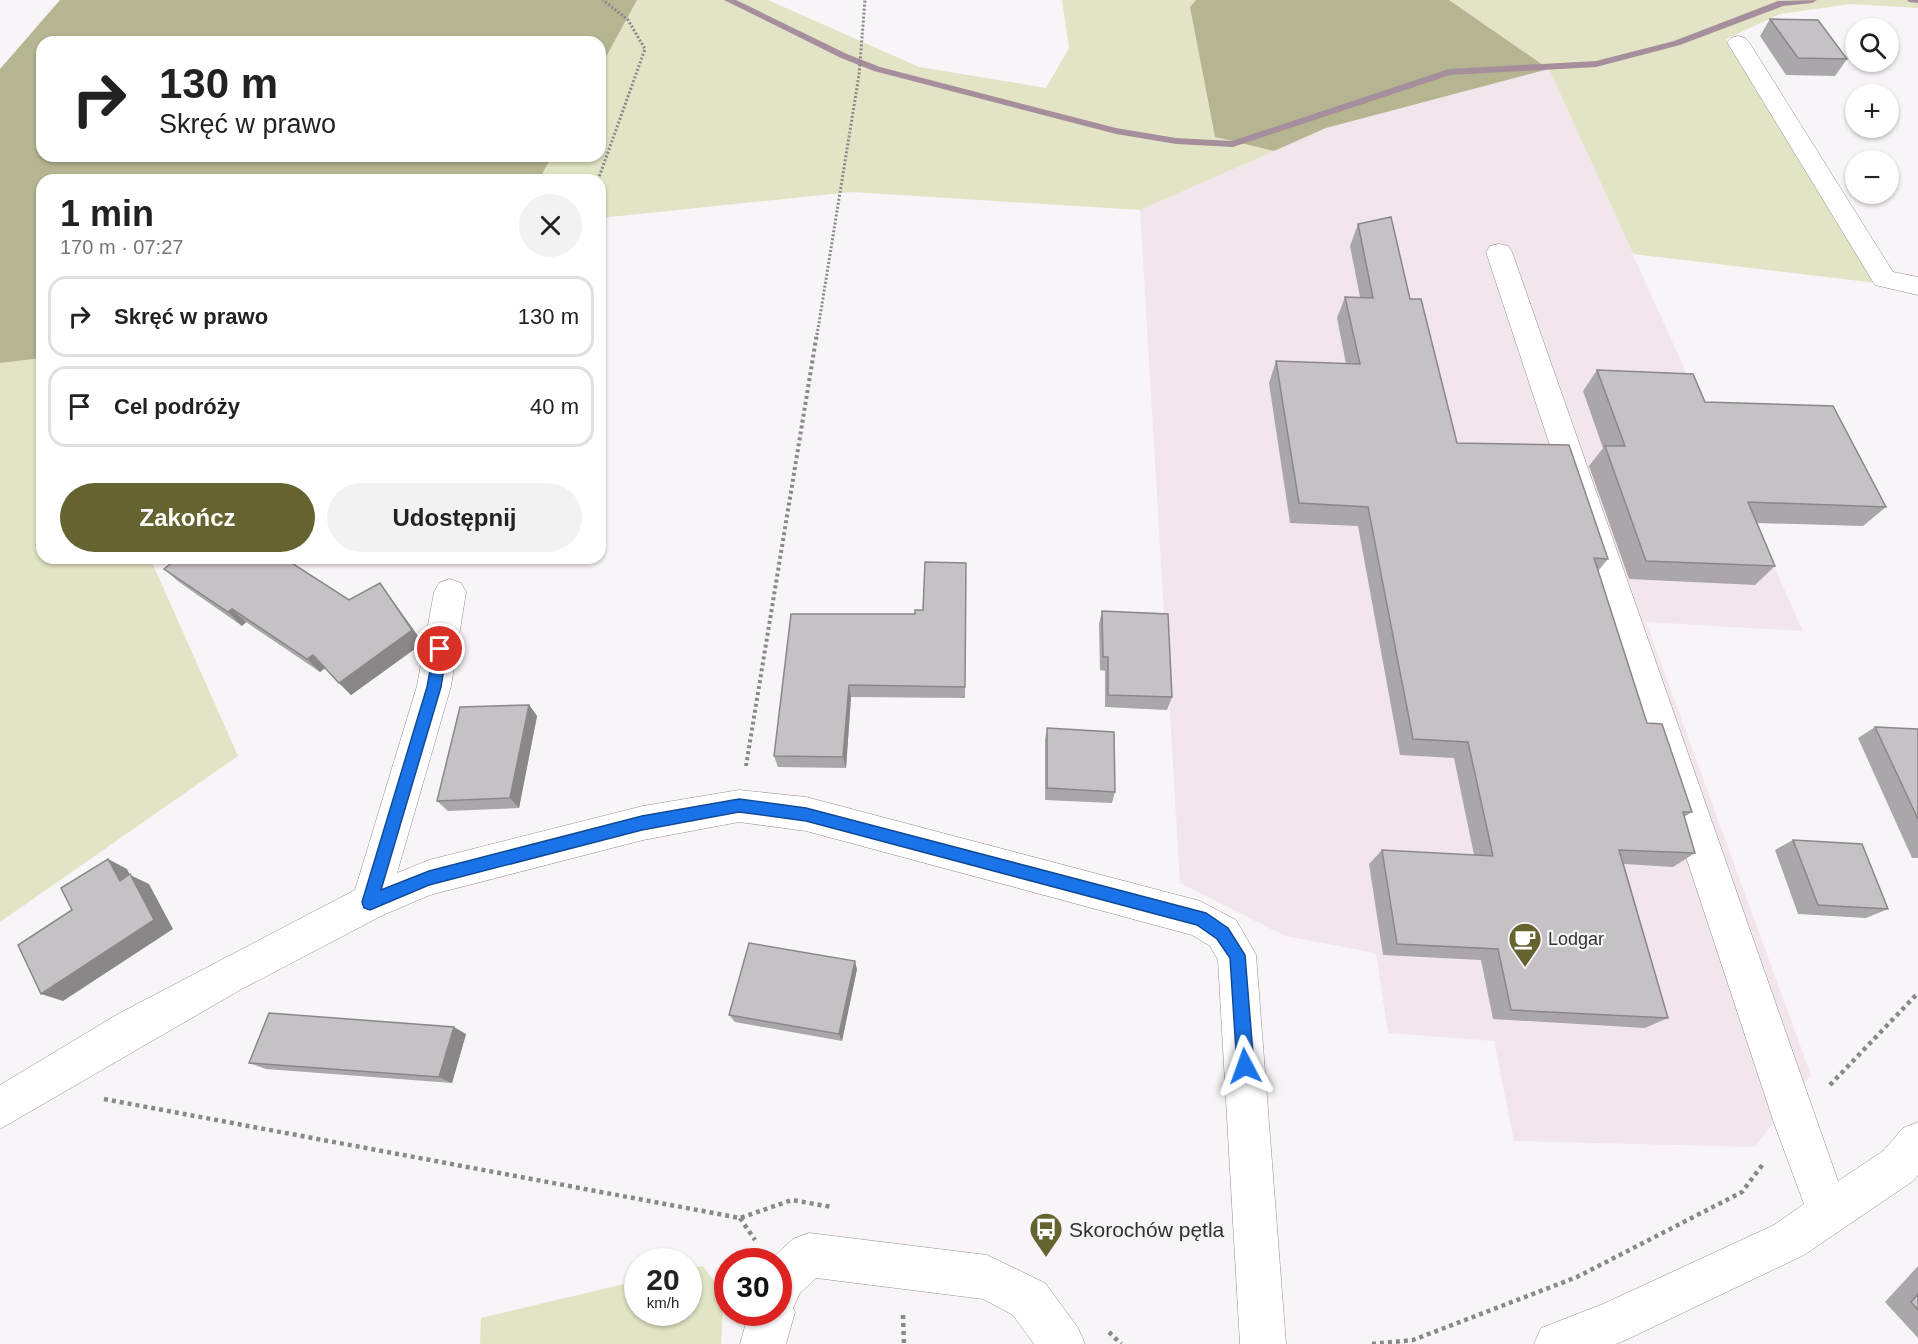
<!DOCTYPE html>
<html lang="pl">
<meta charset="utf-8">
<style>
:root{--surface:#fff;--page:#f2f2f2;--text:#222;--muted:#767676;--line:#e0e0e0;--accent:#656430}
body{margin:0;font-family:Arial,sans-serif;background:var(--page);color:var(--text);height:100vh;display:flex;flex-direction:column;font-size:22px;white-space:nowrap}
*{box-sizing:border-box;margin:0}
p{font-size:20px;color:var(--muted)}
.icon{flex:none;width:33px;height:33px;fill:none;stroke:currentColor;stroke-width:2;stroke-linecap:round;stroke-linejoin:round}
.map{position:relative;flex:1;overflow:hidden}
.panel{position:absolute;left:36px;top:174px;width:570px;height:390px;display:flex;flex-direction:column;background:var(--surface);border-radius:18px;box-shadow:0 2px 4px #0004}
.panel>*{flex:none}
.hud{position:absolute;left:36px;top:36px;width:570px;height:126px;border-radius:18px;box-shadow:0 2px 4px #0004;background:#fff;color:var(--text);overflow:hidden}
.tools{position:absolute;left:1845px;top:18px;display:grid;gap:12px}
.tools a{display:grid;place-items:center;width:54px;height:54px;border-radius:50%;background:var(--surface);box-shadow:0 2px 4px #0004;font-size:30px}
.speed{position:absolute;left:624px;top:1248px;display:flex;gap:12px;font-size:30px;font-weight:700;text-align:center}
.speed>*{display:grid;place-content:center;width:78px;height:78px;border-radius:50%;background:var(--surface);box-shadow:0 2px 4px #0004;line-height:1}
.speed small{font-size:15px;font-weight:400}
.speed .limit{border:9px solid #d22;background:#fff;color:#111}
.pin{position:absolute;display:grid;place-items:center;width:51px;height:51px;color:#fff;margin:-26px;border:3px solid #fff;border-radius:50%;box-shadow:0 2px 6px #0007}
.me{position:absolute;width:66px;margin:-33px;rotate:356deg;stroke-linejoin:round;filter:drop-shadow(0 0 4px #0008)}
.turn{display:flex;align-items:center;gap:21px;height:126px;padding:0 24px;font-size:27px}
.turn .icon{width:78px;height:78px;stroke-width:2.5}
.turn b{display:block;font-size:42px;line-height:51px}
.round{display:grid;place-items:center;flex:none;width:63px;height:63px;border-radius:32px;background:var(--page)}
.headline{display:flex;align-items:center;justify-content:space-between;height:102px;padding:0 24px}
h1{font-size:36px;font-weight:700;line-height:45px}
.cta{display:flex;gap:12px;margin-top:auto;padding:12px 24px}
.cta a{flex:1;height:69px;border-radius:36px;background:var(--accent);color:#fff;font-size:24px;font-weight:700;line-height:69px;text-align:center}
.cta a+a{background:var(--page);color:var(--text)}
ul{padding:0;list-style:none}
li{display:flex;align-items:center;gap:18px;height:81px;margin:0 12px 9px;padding:0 12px;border:3px solid var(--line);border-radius:18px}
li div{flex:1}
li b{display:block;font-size:22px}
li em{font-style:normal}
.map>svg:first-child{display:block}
.built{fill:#f2e6ed}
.green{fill:#e3e3c5}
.forest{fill:#b5b591}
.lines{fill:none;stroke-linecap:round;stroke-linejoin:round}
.stream{fill:#a78e9d;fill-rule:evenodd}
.minor-casing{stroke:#938e91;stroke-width:1}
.path-far2{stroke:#8c888a;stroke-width:3;stroke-dasharray:2 2;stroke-linecap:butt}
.path-far1{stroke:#8c888a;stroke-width:4;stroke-dasharray:3 3;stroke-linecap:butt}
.path{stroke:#8c888a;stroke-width:4.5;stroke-dasharray:4 4;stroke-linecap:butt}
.minor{fill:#fff;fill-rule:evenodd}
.wall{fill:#aaa6a9}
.shaded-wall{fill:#8b8789}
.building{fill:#c6c1c4;stroke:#8b8789;stroke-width:1.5}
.route{fill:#1a73e8;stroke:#114b97;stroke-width:1.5}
.labels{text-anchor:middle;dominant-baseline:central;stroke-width:4.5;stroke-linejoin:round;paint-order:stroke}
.poi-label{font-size:18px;fill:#323031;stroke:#f9f4f7;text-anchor:start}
.near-poi-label{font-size:21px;fill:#323031;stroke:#f9f4f7;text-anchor:start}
</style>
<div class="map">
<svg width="1918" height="1344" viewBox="0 0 1918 1344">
<rect width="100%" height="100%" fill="#f9f4f7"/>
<path class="built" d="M1549,69L1803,631L1646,622L1811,1075L1755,1147L1514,1141L1494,1041L1388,1033L1376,953L1285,936L1180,883L1140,210L1326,128Z"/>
<path class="green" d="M637,0H768L919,67L1046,88L1069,48L1062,0H1196L1190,7L1215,137L1274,151L1140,210L852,192L600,218V180H539L552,156H600V68Z
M1449,0H1918V8L1851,4L1780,14L1726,39L1877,283L1633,254L1549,69Z
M42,358V558H150L238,756L0,922V363Z
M703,1266L724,1295L721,1344H480L481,1318L637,1281L638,1312H688L689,1269Z"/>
<path class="forest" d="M60,0H637L600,68V42H42V156H552L539,180H42V358L0,363V69Z
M1196,0H1449L1549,69L1326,128L1274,151L1215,137L1190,7Z"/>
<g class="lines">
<path class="stream" d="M724,0H736L847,54L880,67L1116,128L1176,138L1232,141L1449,69L1596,61L1674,41L1778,1L1817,0L1812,3L1783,6L1680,45L1596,67L1450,75L1233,147L1176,144L1116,134L874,71L841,58Z
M1907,0H1918V3L1909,2Z"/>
<defs>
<path id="minor" d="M1738,36L1745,38L1749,42L1893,272L1918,277V295L1875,285L1727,42L1731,38Z
M1499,244L1508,246L1512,252L1838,1181L1883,1151L1903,1128L1918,1122V1175L1913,1181L1804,1255L1628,1339L1616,1344H1534L1541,1328L1603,1304L1774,1225L1804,1204L1774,1123L1486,252L1490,246Z
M450,579L461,583L466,592L451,686L397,873L429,860L643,806L739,790L806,797L1200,901L1236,920L1256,955L1286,1344H1240L1218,960L1210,946L1192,935L806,831L739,822L643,840L430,895L383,915L240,990L0,1129V1085L118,1014L355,890L417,686L434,592L439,583Z
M809,1233L987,1255L1045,1283L1078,1328L1085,1344H1034L1013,1315L983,1299L816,1278L800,1293L793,1308L795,1312L786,1344H740L749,1312H778V1262H768L793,1239Z"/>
</defs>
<use href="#minor" class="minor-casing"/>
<path class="path-far2" d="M598,180L645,49L628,20L603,0
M817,335L859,75L865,0"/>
<path class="path-far1" d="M746,766L817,333"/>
<path class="path" d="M1830,1085L1918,993
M104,1099L740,1218L792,1200L832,1207
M740,1218L755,1240
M903,1315L904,1344
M1109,1332L1121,1344
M1372,1344L1413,1340L1577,1277L1742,1192L1763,1164"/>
<use href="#minor" class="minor"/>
</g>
<path class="wall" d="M1770,19L1847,59L1835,76L1786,75L1760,36Z
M1358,224L1410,299L1457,443L1608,559L1598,571L1647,723L1692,812L1684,817L1695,853L1673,867L1624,864L1668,1018L1645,1028L1493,1019L1481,960L1383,955L1369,864L1382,850L1474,855L1454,758L1400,755L1358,526L1290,523L1269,383L1276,361L1346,364L1337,318L1345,297H1360L1350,246Z
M1597,370L1705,402L1886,507L1863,526L1757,523L1775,566L1755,585L1629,579L1589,466L1603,448L1583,391Z
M966,563L965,698L851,697L846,768L778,767L774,756L915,614L923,610Z
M164,569L349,600L380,583L390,597L423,643L351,695L325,668L320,672L246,622L242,626L179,582Z
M1102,611L1172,697L1167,710L1105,707V671L1100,670L1099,624Z
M529,705L537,716L519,808L448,811L437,801Z
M1875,727L1918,729V858H1912L1858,738Z
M1047,728L1115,792L1112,803L1045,800V740Z
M1793,840L1888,909L1866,918L1798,914L1775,850Z
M857,969L842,1041L735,1022L729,1015Z
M466,1034L452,1083L266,1069L249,1063Z
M1918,1266V1338L1885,1302Z"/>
<path class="shaded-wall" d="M380,583L390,597L423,643L351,695L339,683Z
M232,609L246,622L242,626L228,612Z
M313,655L325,668L320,672L307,659Z
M849,685L851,697L846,768L843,757Z
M529,705L537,716L519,808L510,798Z
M108,859L127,869L130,875L149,884L173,929L63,1001L41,994L120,881Z
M855,961L857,969L842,1041L839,1034Z
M454,1027L466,1034L452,1083L439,1077Z"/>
<path class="building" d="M1770,19L1818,20L1847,59L1798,58Z
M1391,217L1410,299H1421L1457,443L1569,445L1608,559L1594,558L1647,723L1662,724L1692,812H1683L1695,853L1619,850L1668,1018L1511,1010L1498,949L1397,944L1382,850L1493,856L1468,742L1413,739L1368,507L1299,503L1276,361L1360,364L1345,297L1373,298L1358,224Z
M1597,370L1693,374L1705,402L1833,406L1886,507L1748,502L1775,566L1646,561L1605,446H1625Z
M178,558H284L349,600L380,583L412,630L339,683L313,655L307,659L232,609L228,612L164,569Z
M925,562L966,563L965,687L849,685L843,757L774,756L791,614H915V610H923Z
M1102,611L1168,614L1172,697L1108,695V657H1103Z
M529,705L510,798L437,801L460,707Z
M1875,727L1918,729V819Z
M1047,728L1114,732L1115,792L1047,788Z
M1793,840L1862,844L1888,909L1818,905Z
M108,859L120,881L130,874L154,920L41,994L18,945L72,910L61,888Z
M749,943L855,961L839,1034L729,1015Z
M269,1013L454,1027L439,1077L249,1063Z
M1918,1294V1310L1911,1302Z"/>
<path class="route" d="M440,643L447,649L441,687L381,890L429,871L642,816L739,799L806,808L1206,913L1228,928L1245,955L1254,1066L1251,1072L1245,1075L1239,1072L1237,1066L1230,958L1217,939L1197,925L806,821L739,812L642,830L429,885L370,910L364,908L362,902L427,687L434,649Z"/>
<defs>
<symbol id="cafe-pin" viewBox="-11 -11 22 30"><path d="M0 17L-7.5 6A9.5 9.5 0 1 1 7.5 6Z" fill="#656430" stroke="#f9f4f7"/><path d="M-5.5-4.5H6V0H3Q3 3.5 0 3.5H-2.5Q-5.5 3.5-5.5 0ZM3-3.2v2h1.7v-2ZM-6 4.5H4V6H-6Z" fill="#fff"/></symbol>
<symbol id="bus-pin" viewBox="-11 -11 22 30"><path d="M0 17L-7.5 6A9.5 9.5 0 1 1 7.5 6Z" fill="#656430" stroke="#f9f4f7"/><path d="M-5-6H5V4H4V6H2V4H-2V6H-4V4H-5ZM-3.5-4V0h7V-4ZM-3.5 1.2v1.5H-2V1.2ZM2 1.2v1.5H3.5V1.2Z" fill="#fff"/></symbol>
</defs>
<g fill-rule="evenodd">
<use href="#cafe-pin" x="1506" y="920" width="38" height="52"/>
<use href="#bus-pin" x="1027" y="1210" width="38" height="52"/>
</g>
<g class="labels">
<g class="poi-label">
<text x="1548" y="939">Lodgar</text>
</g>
<g class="near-poi-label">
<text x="1069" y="1229">Skorochów pętla</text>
</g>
</g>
</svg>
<div class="tools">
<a><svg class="icon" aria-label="search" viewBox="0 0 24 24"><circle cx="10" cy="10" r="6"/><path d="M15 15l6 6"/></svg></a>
<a>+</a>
<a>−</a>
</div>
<div class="speed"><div>20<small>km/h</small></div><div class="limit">30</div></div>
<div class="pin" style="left:440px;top:649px;background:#d93025"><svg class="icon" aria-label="arrive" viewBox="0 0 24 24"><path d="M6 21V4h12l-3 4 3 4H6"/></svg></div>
<svg class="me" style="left:1245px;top:1066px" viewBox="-20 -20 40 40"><path d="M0-17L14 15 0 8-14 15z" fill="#1a73e8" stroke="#fff" stroke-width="4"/></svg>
<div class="hud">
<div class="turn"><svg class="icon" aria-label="right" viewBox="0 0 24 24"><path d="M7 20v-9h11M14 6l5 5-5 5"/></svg><div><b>130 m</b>Skręć w prawo</div></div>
</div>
<section class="panel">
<div class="headline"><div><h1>1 min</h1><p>170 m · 07:27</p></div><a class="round"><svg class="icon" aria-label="close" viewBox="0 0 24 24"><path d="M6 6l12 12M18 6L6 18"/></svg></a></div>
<ul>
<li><svg class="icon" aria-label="right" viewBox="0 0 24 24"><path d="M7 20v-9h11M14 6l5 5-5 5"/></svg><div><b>Skręć w prawo</b></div><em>130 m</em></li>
<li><svg class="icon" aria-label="arrive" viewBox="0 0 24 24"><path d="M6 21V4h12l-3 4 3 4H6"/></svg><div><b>Cel podróży</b></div><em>40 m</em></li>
</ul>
<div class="cta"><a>Zakończ</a><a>Udostępnij</a></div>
</section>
</div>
